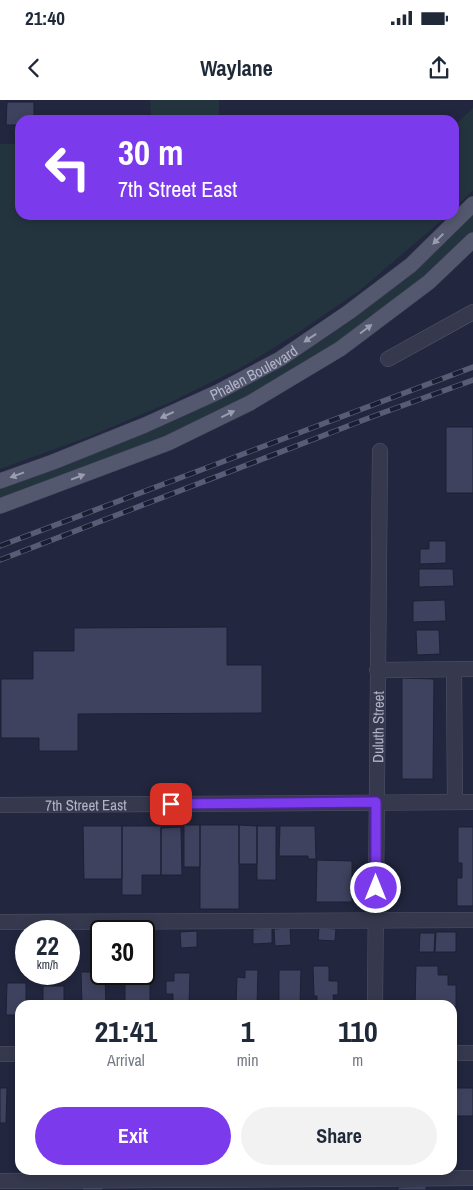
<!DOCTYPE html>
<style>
:root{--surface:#fff;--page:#f2f2f3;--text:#1f2937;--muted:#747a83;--accent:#7c3aed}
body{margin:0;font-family:"Archivo Narrow",sans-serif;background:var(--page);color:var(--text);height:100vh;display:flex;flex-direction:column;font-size:19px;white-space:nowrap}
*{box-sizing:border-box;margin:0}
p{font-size:16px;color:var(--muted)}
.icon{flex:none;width:28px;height:28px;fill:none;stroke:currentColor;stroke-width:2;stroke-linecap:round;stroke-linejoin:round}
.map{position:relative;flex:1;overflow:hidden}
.details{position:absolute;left:15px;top:900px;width:442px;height:175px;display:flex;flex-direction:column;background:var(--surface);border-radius:15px;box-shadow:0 2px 8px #0003}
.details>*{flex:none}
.banner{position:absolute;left:15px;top:15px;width:444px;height:105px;border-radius:15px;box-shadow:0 2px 8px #0003;background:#7c3aed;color:#fff;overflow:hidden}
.speed{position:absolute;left:15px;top:820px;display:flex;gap:10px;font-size:25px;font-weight:700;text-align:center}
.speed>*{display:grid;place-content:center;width:65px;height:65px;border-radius:50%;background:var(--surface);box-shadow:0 2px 8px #0003;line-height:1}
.speed small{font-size:12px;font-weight:400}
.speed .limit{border:2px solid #111;border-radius:8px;background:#fff;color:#111}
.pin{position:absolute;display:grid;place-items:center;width:42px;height:42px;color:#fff;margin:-21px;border-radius:10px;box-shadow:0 2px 8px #0006}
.me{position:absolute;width:55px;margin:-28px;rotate:0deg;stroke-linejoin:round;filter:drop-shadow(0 0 4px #0008)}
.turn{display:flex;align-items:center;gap:18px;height:105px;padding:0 20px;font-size:22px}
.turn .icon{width:65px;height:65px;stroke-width:2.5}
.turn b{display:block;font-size:35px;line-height:42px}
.eta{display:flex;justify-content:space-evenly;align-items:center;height:85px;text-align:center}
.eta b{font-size:30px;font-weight:700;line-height:35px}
.button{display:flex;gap:10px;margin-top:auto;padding:10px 20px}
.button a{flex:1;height:58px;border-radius:30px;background:var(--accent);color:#fff;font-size:20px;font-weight:700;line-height:58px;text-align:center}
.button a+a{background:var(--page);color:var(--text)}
.status{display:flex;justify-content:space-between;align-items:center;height:35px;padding:0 25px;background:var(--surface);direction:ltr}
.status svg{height:14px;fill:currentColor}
header{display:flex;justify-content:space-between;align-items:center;height:65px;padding:0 20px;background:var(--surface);font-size:22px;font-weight:700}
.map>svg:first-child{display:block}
.green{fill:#24343f}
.building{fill:#3e425e;stroke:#1d2035}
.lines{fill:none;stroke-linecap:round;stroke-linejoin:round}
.minor-casing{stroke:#515469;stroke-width:16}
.major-casing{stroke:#3f4257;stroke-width:16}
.minor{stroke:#36394e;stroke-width:15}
.major{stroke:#54586e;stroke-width:15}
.rail-casing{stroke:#585c75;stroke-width:5.5}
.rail{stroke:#1b1e33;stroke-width:4;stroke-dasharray:11;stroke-linecap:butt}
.oneway{fill:#9a9db2}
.route-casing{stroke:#51269a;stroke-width:12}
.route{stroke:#7c3aed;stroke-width:9}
.labels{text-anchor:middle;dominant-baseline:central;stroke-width:5;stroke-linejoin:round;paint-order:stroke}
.street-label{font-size:15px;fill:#b2b4c9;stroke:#1b1e33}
</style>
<div class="status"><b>21:40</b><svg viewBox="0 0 49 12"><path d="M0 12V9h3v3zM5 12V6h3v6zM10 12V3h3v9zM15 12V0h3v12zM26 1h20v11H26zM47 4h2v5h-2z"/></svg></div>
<header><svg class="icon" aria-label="back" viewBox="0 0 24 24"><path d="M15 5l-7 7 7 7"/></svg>Waylane<svg class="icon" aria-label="share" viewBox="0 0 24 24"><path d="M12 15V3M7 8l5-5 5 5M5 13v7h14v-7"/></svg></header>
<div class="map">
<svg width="473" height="1090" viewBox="0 0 473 1090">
<rect width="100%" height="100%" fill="#22263e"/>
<path class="green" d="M150,0H219V20H151Z
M473,8V90L454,109V26Z
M0,44H20V115H448L359,191L299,232L246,265L171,302L88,337L0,369Z
M473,104V140L429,182L250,303L0,406V381L218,292L349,212Z"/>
<path class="building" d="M7,2H34V20H20V25H6Z
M446,327H473V393H446Z
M429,441H446V463L420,464V449H429Z
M419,469H453L454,486L419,487Z
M445,500L446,521L413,522V501Z
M227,527V565H262V613L78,614V651H39V638H1V579H33V551H74V528Z
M416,530H439L440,554L417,555Z
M402,578L434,579L433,679H402Z
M184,725H200V767H184Z
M200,725H239V809H200Z
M239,725L257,726V764H239Z
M83,726H122V779H84Z
M122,726H161V775H142V795H122Z
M257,726H276V780H257Z
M280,726H315L316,759H308V756H279Z
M181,727L182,775H161V728Z
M458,727H473V806H457V778H462V763H458Z
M317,760L352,761V802H316Z
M272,828V843L253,844V829Z
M290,828L291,845L275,846L274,829Z
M319,828L336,829L335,841L318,840Z
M98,831H101V850H98Z
M197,831V847L181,848L180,832Z
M436,832H456V852H435Z
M420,833H435L434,852H419Z
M144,861H150V905H125V877H132V874H144Z
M313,866H329V881H338V895H333L334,905H317V896H314Z
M416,866H438V875H448V885H456V907H452V905H415Z
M245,870H258L257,905H236L237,877L245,878Z
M279,870H301L300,905H279Z
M81,872H101V874H105L106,905H82Z
M174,873H190L189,905H173V894H166V881H174Z
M7,883H26V905H20V915H6Z
M43,886H64V905H43Z
M0,988H7L6,1023H0Z
M454,988H473V1016H454Z
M83,1084L103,1085V1090H82Z
M426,1086V1090H398V1087Z"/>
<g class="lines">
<defs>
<g id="minor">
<path d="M388,259L473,212"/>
<path d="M454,569L455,702"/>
<path d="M377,570L473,569"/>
<path id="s1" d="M0,705L473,702"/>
<path d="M0,822L473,820"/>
<path id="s2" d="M375,905L380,351"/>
<path d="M452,953H473"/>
<path d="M0,954H20"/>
<path d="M0,1081L473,1078"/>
</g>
<g id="major">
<path id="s3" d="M0,381L53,362L145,325L218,292L280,259L349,212L411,165L473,104"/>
<path d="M0,406L168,343L250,303L340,249L429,182L473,140"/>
</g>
</defs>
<use href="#minor" class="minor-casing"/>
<use href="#major" class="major-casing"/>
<use href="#minor" class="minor"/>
<use href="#major" class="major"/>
<defs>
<path id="rail" d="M0,446L473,267
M0,460L374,316L473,280"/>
</defs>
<use href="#rail" class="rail-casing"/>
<use href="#rail" class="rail"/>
</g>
<defs><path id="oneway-solid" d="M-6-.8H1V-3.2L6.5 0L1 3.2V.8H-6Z" transform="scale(1.25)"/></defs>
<g class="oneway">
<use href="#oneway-solid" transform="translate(438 139) rotate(135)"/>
<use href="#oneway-solid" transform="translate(366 229) rotate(-37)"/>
<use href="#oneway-solid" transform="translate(310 238) rotate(146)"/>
<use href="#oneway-solid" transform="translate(228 314) rotate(-26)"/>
<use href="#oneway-solid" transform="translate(167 315) rotate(155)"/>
<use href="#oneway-solid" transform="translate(17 375) rotate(160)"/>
<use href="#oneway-solid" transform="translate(78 377) rotate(-21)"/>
</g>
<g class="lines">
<defs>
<path id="route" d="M171,704L376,702V788"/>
</defs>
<use href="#route" class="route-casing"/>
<use href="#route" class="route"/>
</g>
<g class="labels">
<g class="street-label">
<text stroke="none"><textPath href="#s3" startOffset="276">Phalen Boulevard</textPath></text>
<text stroke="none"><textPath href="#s2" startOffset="278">Duluth Street</textPath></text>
<text stroke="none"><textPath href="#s1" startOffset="86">7th Street East</textPath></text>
</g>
</g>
</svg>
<div class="speed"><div>22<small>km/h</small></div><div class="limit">30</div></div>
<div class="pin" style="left:171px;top:704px;background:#d93025"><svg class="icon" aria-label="arrive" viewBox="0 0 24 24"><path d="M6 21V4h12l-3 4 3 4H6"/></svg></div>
<svg class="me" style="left:376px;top:788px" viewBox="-20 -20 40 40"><circle r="17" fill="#7c3aed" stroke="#fff" stroke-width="3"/><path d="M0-11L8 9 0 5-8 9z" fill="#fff"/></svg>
<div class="banner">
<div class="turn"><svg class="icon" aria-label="left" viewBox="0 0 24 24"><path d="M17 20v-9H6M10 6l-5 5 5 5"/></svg><div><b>30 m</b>7th Street East</div></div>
</div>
<section class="details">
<div class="eta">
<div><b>21:41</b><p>Arrival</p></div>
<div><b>1</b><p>min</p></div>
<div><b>110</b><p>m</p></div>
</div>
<div class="button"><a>Exit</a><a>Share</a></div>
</section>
</div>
